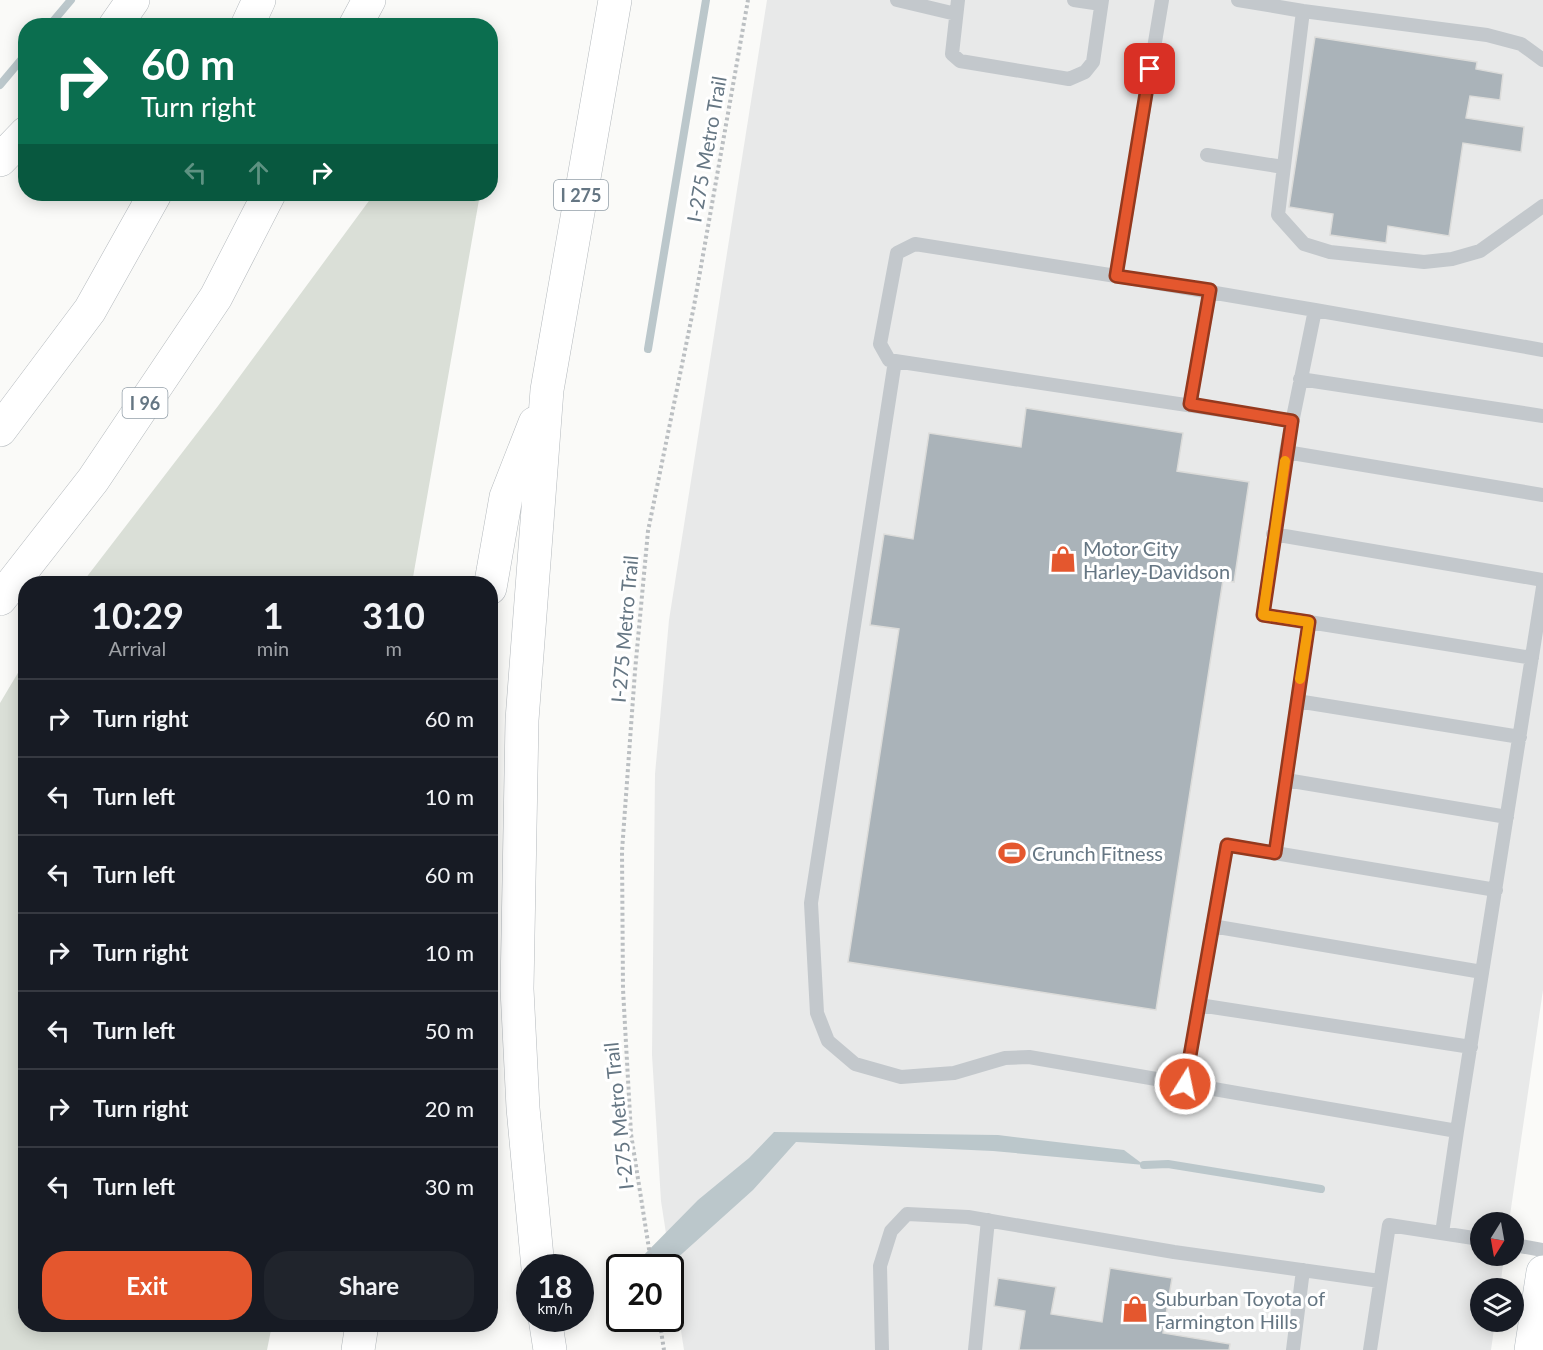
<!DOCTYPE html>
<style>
:root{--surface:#171b24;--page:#20242c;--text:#f1f3f6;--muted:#9ea1a6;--line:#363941;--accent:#e4572e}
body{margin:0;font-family:Lato,sans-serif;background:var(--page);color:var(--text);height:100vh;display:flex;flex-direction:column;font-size:22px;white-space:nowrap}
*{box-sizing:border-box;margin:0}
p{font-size:20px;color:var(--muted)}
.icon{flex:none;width:33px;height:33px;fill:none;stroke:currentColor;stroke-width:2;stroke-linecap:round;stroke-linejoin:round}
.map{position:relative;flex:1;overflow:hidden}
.details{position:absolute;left:18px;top:576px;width:480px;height:756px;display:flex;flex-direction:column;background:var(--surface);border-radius:24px;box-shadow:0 3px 15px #0003}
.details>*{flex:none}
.banner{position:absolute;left:18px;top:18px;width:480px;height:183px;border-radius:24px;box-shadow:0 3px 15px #0003;background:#0b6e4f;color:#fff;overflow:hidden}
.needle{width:39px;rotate:191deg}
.controls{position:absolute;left:1470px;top:1212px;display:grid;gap:12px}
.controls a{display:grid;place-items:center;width:54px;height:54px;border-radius:50%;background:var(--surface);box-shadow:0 3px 15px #0003;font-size:30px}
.speed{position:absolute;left:516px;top:1254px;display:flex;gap:12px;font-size:30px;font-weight:700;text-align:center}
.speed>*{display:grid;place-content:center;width:78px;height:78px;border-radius:50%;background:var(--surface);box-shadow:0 3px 15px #0003;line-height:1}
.speed small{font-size:15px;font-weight:400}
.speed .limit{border:3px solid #111;border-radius:9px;background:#fff;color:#111}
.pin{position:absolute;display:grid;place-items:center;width:51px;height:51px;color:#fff;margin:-26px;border-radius:12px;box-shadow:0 3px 9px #0006}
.me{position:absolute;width:66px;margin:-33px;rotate:10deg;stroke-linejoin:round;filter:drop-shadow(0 0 4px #0008)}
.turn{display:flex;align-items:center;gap:21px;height:126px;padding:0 24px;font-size:27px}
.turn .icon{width:78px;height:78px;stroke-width:2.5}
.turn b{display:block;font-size:42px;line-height:51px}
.lanes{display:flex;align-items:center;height:57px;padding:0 24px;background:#0003;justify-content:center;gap:30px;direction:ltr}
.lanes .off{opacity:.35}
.eta{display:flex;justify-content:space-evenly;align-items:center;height:102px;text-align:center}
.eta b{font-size:36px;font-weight:700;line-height:42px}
.primary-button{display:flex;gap:12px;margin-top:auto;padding:12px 24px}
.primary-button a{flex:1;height:69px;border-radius:24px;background:var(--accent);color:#fff;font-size:24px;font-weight:700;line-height:69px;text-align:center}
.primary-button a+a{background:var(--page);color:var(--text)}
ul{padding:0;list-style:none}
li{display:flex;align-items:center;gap:18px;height:78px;padding:0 24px;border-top:2px solid var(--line)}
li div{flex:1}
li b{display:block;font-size:22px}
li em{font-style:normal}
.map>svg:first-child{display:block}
.built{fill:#e8e9e9}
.green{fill:#dadfd7}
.water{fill:#bbc7cb}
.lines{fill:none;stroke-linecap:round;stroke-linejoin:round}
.stream{stroke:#bbc7cb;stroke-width:8}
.building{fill:#aab3b9;stroke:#dcdcda;stroke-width:1.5}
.secondary-casing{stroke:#b3babf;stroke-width:34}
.highway-casing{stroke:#b4b9bd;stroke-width:34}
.path{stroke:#bbbfc2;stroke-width:4;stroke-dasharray:3 3;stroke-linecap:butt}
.lane{stroke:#c3c8cc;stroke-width:14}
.secondary{stroke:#fff;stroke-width:33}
.highway{stroke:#fff;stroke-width:33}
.route-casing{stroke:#94391e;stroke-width:15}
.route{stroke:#e4572e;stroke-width:10}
.slow{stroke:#f59e0b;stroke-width:10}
.labels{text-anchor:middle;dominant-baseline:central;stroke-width:6;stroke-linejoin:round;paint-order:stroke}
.shield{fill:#fff;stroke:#939fa8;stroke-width:1.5}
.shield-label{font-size:18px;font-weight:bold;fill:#657683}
.street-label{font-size:20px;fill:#657683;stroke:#fff}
.poi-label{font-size:20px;fill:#657683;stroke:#fff;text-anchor:start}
</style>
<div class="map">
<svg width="1543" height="1350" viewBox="0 0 1543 1350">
<rect width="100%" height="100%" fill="#fafaf8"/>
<path class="built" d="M767,0H1543V990L1509,1222H1480V1256H1504L1500,1288H1480V1322H1495L1491,1350H684L661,1201L652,1055L655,774L669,620Z"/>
<path class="green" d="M374,194H480L412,583H82L218,406Z
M25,661L26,1324L272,1325L267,1350H0V703Z"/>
<path class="water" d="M774,1132L998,1135L1124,1150L1144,1165L993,1151L796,1142L753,1190L674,1261L657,1267H632L698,1200L749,1158Z"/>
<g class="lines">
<path class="stream" d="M49,26L71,0
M0,85L26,54
M648,349L706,0
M1144,1165L1168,1164L1321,1189"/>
</g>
<path class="building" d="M1315,37L1477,62L1476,69L1503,74L1500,100L1470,96L1466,118L1524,127L1521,152L1463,143L1449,236L1388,226L1386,243L1330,235L1333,214L1289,207Z
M1026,408L1183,433L1177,471L1249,482L1234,582L1223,580L1156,1010L848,962L899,629L870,625L884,534L913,539L929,433L1021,447Z
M1110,1268L1172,1278L1163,1333L1230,1344L1229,1350H1019L1025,1311L994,1306L998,1278L1056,1287L1051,1314L1102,1322Z"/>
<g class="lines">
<defs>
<path id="secondary" d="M1531,1350L1543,1272"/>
<path id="highway" d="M115,26L133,0
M247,26L259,0
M355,26L369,0
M0,160L26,133
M0,430L90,310L155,194
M490,588L506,497L535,423
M0,599L93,480L216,297L269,194
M538,1268L523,1108L517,989L522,720L547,390L615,0
M545,1318L550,1350
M358,1350L362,1324"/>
</defs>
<use href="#secondary" class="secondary-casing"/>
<use href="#highway" class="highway-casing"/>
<path class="path" d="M652,1268L631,1134L623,989L622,851L635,671L648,531L694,306L748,0
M659,1318L664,1350"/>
<path class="lane" d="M897,0L956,14
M958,0L952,54L960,61L1069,79L1085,72L1093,62L1102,0
M1074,0L1101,4
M1162,0L1116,276L915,244L897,253L880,344L889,360L895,361L1292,421
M1238,0L1303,11L1487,35L1521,44L1543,60
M1303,11L1278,215L1304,244L1330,252L1424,262L1452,259L1480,251L1543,206
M1207,155L1283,167
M1116,276L1315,310
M1543,350L1315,310L1286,452L1263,615L1309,622L1275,853L1227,845L1185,1084L1457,1131L1543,587
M895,361L811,903L817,1013L828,1041L855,1064L901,1077L954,1073L1005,1058L1029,1057L1185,1084
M1300,379L1543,416
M1190,404L1210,290
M1286,452L1543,495
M1273,534L1543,580
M1309,622L1532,658
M1297,701L1520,737
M1286,780L1507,817
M1275,853L1496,890
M1212,926L1482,972
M1199,1005L1471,1047
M1442,1233L1457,1131
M1514,1245L1543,1250
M882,1350L880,1266L891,1231L907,1214L968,1217L1174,1252L1380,1281
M975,1350L988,1220
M1293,1350L1303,1270
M1370,1350L1389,1225L1480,1239"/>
<use href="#secondary" class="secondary"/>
<use href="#highway" class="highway"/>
</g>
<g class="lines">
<defs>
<path id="route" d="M1150,69L1116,276L1210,290L1190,404L1292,421L1263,615L1309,622L1275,853L1227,845L1185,1084"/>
</defs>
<use href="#route" class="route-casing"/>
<use href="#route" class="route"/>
<path class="slow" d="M1285,461L1263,615L1309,622L1300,679"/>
</g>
<defs>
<symbol id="shop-bare" viewBox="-9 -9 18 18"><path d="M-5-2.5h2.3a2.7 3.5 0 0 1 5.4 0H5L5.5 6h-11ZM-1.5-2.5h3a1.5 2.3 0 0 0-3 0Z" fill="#e4572e" stroke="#fff" stroke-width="2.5" paint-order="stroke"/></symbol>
<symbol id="stadium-bare" viewBox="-9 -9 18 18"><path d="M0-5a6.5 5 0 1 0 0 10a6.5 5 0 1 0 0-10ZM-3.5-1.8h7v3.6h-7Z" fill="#e4572e" stroke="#fff" stroke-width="2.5" paint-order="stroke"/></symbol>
</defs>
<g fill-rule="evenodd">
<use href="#shop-bare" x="1044" y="540" width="38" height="38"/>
<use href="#stadium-bare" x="993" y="834" width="38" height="38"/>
<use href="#shop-bare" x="1116" y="1290" width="38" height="38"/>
</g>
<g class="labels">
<g class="shield">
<rect x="554" y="180" width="54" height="30" rx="4.5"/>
<rect x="122.5" y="388" width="45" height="30" rx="4.5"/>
</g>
<g class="shield-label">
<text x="581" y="195">I 275</text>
<text x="145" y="403">I 96</text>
</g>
<g class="street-label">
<text transform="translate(706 149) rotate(-80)">I-275 Metro Trail</text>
<text transform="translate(624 629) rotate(-85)">I-275 Metro Trail</text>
<text transform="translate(618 1116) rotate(-96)">I-275 Metro Trail</text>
</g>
<g class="poi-label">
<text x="1083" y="548">Motor City<tspan x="1083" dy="23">Harley-Davidson</tspan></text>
<text x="1032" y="853">Crunch Fitness</text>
<text x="1155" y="1298">Suburban Toyota of<tspan x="1155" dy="23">Farmington Hills</tspan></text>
</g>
</g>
</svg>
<div class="controls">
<a><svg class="needle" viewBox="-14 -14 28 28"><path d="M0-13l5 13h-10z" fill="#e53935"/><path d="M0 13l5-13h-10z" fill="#9ea1a6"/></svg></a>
<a><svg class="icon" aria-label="layers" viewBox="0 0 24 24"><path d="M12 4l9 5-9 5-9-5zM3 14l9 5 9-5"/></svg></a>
</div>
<div class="speed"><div>18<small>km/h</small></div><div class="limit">20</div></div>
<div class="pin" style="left:1150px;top:69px;background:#d93025"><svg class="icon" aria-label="arrive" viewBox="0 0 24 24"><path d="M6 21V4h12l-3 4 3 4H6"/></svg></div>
<svg class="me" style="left:1185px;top:1084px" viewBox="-20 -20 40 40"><circle r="17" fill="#e4572e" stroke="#fff" stroke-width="3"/><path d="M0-11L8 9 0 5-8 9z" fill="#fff"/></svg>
<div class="banner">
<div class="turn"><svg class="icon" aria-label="right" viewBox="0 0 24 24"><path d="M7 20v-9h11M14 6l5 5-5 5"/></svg><div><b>60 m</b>Turn right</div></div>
<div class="lanes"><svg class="icon off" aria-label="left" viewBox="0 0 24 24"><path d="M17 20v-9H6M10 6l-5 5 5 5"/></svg><svg class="icon off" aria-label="ahead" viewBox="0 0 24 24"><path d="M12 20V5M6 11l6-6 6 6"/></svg><svg class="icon" aria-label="right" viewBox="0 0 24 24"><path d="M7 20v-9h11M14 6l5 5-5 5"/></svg></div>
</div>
<section class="details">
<div class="eta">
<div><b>10:29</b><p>Arrival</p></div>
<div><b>1</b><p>min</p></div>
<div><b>310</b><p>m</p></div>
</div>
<ul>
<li><svg class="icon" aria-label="right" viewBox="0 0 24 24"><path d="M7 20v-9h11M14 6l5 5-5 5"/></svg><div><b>Turn right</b></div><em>60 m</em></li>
<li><svg class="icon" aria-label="left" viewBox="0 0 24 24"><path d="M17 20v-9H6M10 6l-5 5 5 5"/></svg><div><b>Turn left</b></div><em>10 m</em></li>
<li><svg class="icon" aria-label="left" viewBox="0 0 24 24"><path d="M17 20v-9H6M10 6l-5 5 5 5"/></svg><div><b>Turn left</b></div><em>60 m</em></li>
<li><svg class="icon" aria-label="right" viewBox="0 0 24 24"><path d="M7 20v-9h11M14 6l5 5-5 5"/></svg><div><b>Turn right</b></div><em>10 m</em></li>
<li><svg class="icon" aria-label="left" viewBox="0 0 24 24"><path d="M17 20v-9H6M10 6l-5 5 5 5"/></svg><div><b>Turn left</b></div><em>50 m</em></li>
<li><svg class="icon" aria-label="right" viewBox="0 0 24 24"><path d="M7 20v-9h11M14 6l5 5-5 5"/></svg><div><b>Turn right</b></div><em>20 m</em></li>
<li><svg class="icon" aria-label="left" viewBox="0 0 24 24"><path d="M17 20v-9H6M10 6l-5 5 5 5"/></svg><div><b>Turn left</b></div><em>30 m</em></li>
</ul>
<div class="primary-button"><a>Exit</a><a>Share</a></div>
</section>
</div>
